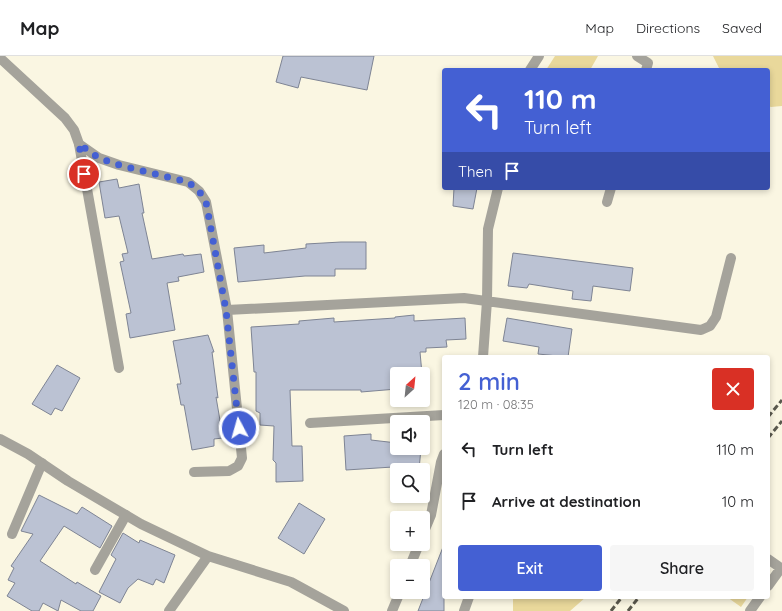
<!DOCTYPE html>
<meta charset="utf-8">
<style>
:root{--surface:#fff;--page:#f6f6f6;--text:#202124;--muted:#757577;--line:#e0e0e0;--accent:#4460d3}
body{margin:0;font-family:Quicksand,sans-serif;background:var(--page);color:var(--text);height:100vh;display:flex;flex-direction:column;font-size:15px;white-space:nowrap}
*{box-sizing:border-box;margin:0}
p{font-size:13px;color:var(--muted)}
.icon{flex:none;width:22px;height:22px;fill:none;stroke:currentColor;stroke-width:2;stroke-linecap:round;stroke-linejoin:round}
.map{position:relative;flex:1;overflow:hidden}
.drawer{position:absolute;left:442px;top:299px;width:328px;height:244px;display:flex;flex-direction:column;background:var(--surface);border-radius:4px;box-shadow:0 2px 6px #0003}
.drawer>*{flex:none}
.top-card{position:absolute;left:442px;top:12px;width:328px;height:122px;border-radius:4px;box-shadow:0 2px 6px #0003;background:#4460d3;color:#fff;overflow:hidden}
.needle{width:26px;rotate:27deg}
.fabs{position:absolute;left:390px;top:311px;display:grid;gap:8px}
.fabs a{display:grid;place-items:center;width:40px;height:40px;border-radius:4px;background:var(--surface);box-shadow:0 2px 6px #0003;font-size:20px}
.pin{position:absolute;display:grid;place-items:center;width:34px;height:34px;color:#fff;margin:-17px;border:2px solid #fff;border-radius:50%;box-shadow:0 1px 4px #0007}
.me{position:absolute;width:44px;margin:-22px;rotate:354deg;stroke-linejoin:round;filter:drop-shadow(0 0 3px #0008)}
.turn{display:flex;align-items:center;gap:14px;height:84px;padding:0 16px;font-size:18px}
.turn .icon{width:52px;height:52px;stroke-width:2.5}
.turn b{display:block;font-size:28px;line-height:34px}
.then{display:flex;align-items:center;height:38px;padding:0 16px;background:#0003;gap:8px;font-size:15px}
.round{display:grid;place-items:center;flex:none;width:42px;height:42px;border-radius:4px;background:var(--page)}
.summary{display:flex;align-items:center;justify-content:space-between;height:68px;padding:0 16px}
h1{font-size:24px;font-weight:600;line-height:30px;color:var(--accent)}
.cta{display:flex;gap:8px;margin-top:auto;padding:8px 16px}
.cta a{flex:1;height:46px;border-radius:4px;background:var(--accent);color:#fff;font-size:16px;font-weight:600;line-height:46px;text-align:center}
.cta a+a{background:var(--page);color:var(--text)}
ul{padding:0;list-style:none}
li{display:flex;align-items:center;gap:12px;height:52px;padding:0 16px}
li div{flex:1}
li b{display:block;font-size:15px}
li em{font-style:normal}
header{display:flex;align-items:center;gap:24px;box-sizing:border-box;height:56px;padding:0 20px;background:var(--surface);border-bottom:1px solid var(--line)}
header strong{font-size:19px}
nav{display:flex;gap:22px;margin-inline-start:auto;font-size:14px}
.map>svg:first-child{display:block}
.green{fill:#e9d89b}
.building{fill:#bbc2d3;stroke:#7e8494}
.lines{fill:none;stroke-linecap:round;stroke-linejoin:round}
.service{stroke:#a5a39b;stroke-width:10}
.minor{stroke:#a5a39b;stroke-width:10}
.rail{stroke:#5a584d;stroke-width:3;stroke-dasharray:6 3;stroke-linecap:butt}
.route{stroke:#4460d3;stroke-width:7;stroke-dasharray:0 12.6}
</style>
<header>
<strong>Map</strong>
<nav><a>Map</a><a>Directions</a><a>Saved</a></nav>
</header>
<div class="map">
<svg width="782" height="555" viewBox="0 0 782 555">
<rect width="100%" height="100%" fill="#faf6e2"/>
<path class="green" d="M555,0H598L590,14H546Z
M713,0H782V50L771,51L768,50V14H720Z
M513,541H586L570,555H513Z
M727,541H748L741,551Z"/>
<path class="building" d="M283,0H374L367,34L301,21L298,32L276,26Z
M117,123L119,132L139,128L144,157H142L152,203L183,198L184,200L201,198L204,216L178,221L179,225L167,227L175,274L130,282L126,258L131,257L120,206L124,205L122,198L128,197L119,160L105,162L99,126Z
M454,132H477L473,153L453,150Z
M341,186H366V213H335V220H305L238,226L234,192L264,189V197L306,192V188Z
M513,197L633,212L630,235L593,230L591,245L572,243L573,235L529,228L527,232L508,230Z
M414,259V265L465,262L466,283L446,284L447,291L426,292V296H420L422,318H397V333L361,336V334H290L292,390H302L303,425L276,426V407L273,404L274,370L260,369V357L256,355V316H254L251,271L299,268V265L334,262V266L395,262V261Z
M507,262L572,273L568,301L538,298L539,291L503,285Z
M208,279L214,296H212L218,342L216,341L223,382L214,383V390L192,394L184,349H181L177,328H181L173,285Z
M57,309L80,322L62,355L55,352L51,359L32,348Z
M371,378V384L397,387V392H421L419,414H393V411L346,414L344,380Z
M39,439L77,458L82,451L112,470L100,492L64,470L40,505L76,528L77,526L101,540L93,555H81L61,544L58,555L43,547L39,555H32L7,540L15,527L8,524L14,512L11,510L33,478L21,475Z
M299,447L325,463L304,498L278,482Z
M123,477L139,487L140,484L175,499L164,527L156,523L153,529L138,523L128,532L120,547L99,536L116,503L111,499Z
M443,491L444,492V555H418Z"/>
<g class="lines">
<path class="service" d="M79,88L119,312
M310,367L444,359
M12,478L42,407
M95,514L126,459
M464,555L469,541"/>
<path class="minor" d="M637,0L648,7L646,14
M0,2L65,62L74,74L79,88L99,102L119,109L188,126L199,135L206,146L227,254L242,402L238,410L229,415L194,416
M530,14L539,0
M607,146L611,132
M227,254L464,242L701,274L710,270L716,261L731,202
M483,301L487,245L488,173L498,132
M0,383L28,398L68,425L141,468L208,500L291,526L344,555
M423,478L431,459L441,406L444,398
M768,503L782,513
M410,510L419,488
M768,530L781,512
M169,555L208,500
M392,555L400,536
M750,555L760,541"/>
<path class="rail" d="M768,361L782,344
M768,382L782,365
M611,555L622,541
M628,555L639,541"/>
</g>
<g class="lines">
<path class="route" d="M84,118L79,88L99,102L119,109L188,126L199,135L206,146L226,254L239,372"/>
</g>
</svg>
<div class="fabs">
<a><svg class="needle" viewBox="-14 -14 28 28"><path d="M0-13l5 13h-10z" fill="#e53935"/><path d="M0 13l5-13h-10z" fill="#757577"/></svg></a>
<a><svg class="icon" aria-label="sound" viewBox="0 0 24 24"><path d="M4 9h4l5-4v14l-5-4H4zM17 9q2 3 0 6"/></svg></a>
<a><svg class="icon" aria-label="search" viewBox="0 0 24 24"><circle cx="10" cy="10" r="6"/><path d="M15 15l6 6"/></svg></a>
<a>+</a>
<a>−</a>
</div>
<div class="pin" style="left:84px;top:118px;background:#d93025"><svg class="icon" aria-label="arrive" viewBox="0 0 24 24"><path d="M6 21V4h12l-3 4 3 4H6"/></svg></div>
<svg class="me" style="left:239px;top:372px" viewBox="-20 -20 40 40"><circle r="17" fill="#4460d3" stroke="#fff" stroke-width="3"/><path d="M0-11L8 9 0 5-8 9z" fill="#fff"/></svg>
<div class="top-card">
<div class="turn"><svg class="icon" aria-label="left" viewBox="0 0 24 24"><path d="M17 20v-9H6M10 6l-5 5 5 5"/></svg><div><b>110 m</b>Turn left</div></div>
<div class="then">Then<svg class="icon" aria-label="arrive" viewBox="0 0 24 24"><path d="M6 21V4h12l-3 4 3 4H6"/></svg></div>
</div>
<section class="drawer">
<div class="summary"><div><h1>2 min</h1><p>120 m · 08:35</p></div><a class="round" style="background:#d93025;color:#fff"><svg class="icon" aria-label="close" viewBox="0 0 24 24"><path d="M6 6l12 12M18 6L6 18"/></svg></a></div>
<ul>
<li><svg class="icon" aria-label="left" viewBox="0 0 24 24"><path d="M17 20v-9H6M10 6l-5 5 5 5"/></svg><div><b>Turn left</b></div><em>110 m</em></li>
<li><svg class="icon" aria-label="arrive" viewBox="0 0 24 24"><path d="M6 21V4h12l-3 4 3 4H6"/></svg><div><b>Arrive at destination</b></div><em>10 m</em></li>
</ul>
<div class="cta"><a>Exit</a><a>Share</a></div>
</section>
</div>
